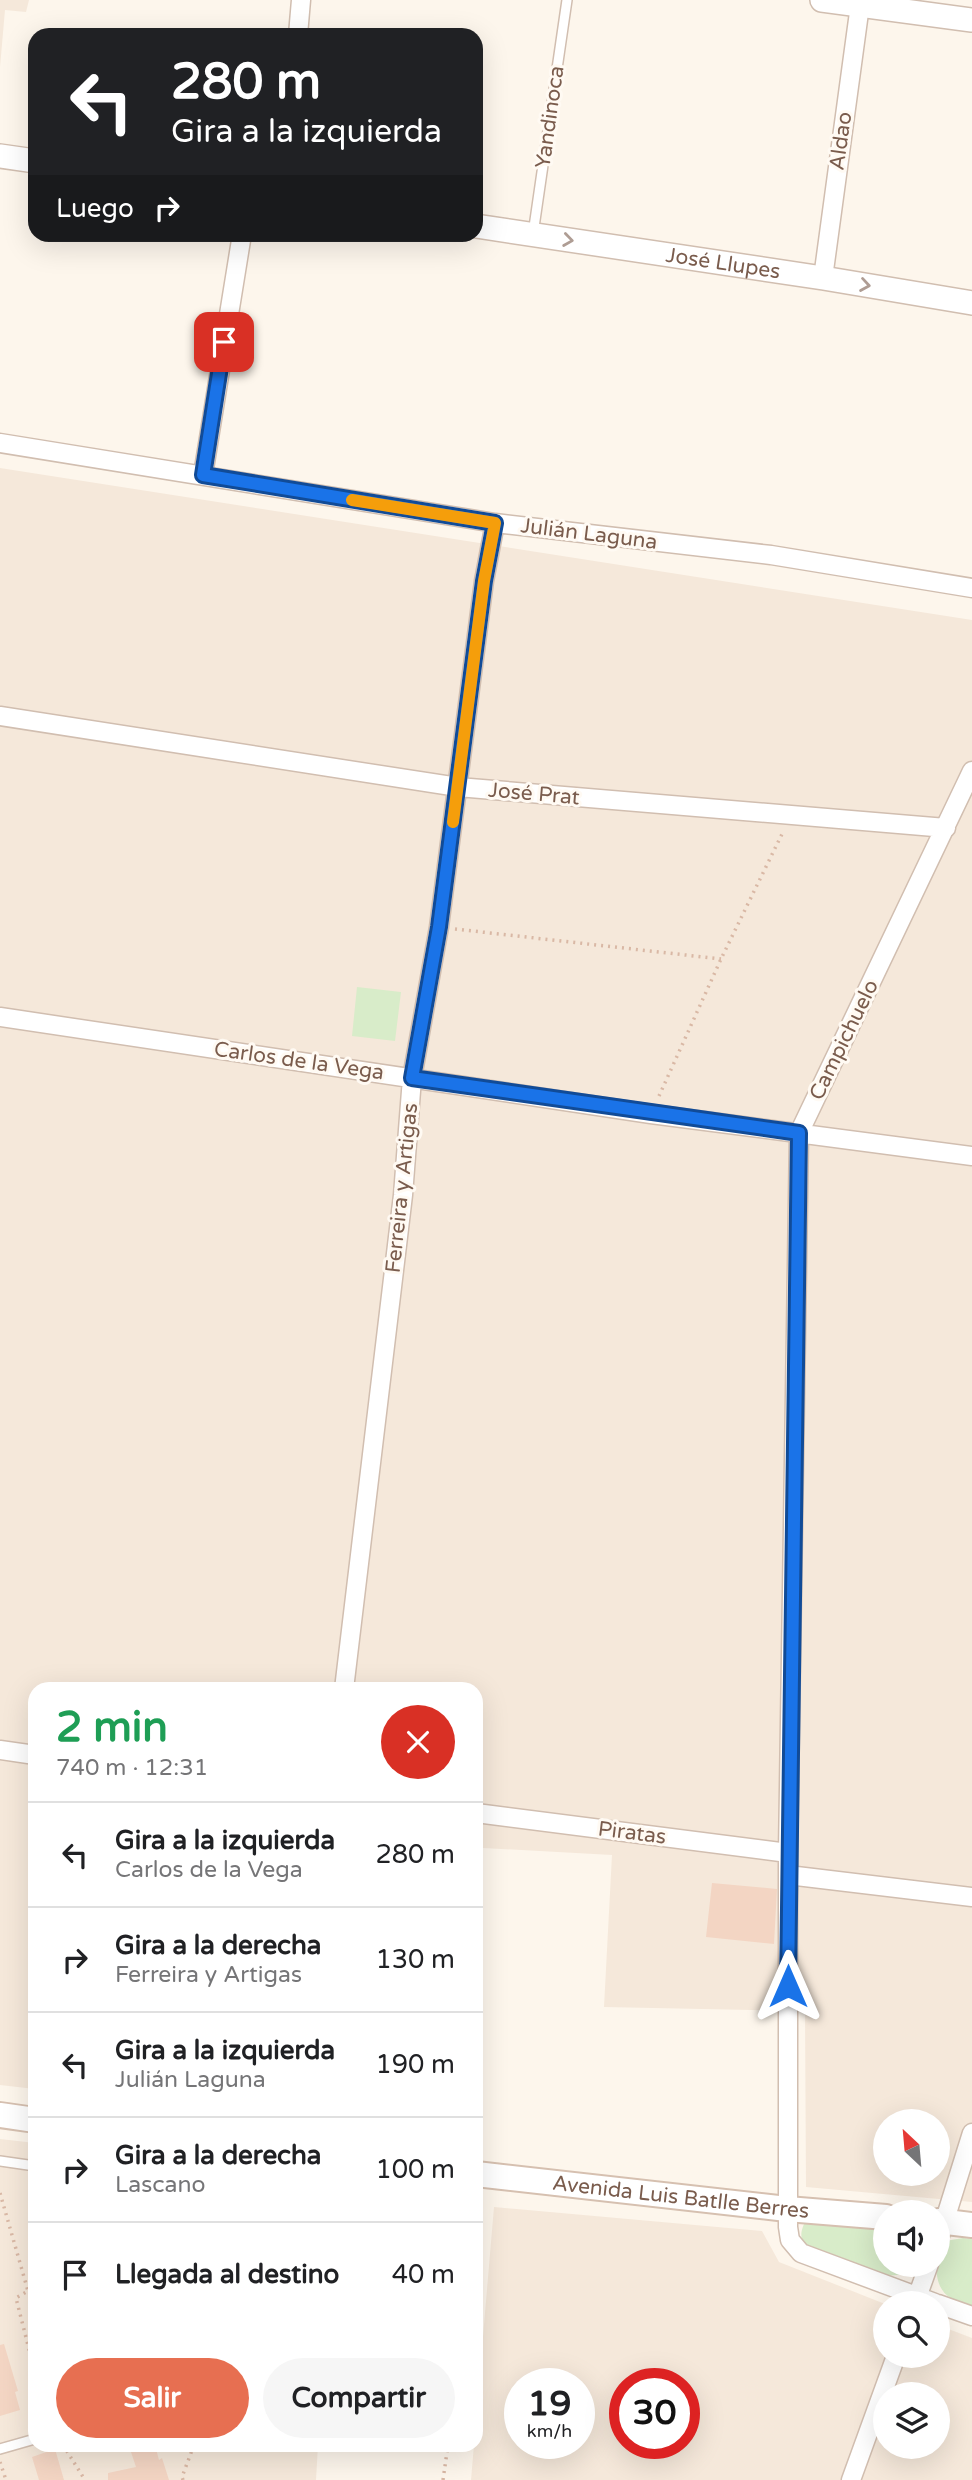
<!DOCTYPE html>
<html lang="es">
<meta charset="utf-8">
<style>
:root{--surface:#fff;--page:#f6f6f6;--text:#202124;--muted:#757577;--line:#e0e0e0;--accent:#e76f51}
body{margin:0;font-family:"Varela Round",sans-serif;background:var(--page);color:var(--text);height:100vh;display:flex;flex-direction:column;font-size:26px;white-space:nowrap}
*{box-sizing:border-box;margin:0}
p{font-size:23px;color:var(--muted)}
.icon{flex:none;width:38px;height:38px;fill:none;stroke:currentColor;stroke-width:2;stroke-linecap:round;stroke-linejoin:round}
.map{position:relative;flex:1;overflow:hidden}
.details{position:absolute;left:28px;top:1682px;width:455px;height:770px;display:flex;flex-direction:column;background:var(--surface);border-radius:21px;box-shadow:0 7px 28px #0002}
.details>*{flex:none}
.guide{position:absolute;left:28px;top:28px;width:455px;height:214px;border-radius:21px;box-shadow:0 7px 28px #0002;background:#202124;color:#fff;overflow:hidden}
.needle{width:46px;rotate:334deg}
.tools{position:absolute;left:873px;top:2109px;display:grid;gap:14px}
.tools a{display:grid;place-items:center;width:77px;height:77px;border-radius:50%;background:var(--surface);box-shadow:0 7px 28px #0002;font-size:35px}
.speed{position:absolute;left:504px;top:2368px;display:flex;gap:14px;font-size:35px;font-weight:700;text-align:center}
.speed>*{display:grid;place-content:center;width:91px;height:91px;border-radius:50%;background:var(--surface);box-shadow:0 7px 28px #0002;line-height:1}
.speed small{font-size:18px;font-weight:400}
.speed .limit{border:10px solid #d22;background:#fff;color:#111}
.pin{position:absolute;display:grid;place-items:center;width:60px;height:60px;color:#fff;margin:-30px;border-radius:14px;box-shadow:0 4px 10px #0006}
.me{position:absolute;width:77px;margin:-38px;rotate:0deg;stroke-linejoin:round;filter:drop-shadow(0 0 5px #0008)}
.turn{display:flex;align-items:center;gap:24px;height:147px;padding:0 28px;font-size:32px}
.turn .icon{width:91px;height:91px;stroke-width:2.5}
.turn b{display:block;font-size:49px;line-height:60px}
.then{display:flex;align-items:center;height:66px;padding:0 28px;background:#0003;gap:14px;font-size:26px}
.round{display:grid;place-items:center;flex:none;width:74px;height:74px;border-radius:37px;background:var(--page)}
.head{display:flex;align-items:center;justify-content:space-between;height:119px;padding:0 28px}
h1{font-size:42px;font-weight:700;line-height:52px;color:#1e9e55}
.primary-button{display:flex;gap:14px;margin-top:auto;padding:14px 28px}
.primary-button a{flex:1;height:80px;border-radius:42px;background:var(--accent);color:#fff;font-size:28px;font-weight:700;line-height:80px;text-align:center}
.primary-button a+a{background:var(--page);color:var(--text)}
ul{padding:0;list-style:none}
li{display:flex;align-items:center;gap:21px;height:105px;padding:0 28px;border-top:2px solid var(--line)}
li div{flex:1}
li b{display:block;font-size:26px}
li em{font-style:normal}
.map>svg:first-child{display:block}
.residential{fill:#f5e8da;fill-rule:evenodd}
.green{fill:#d8ecc9}
.building{fill:#f3d5c3}
.lines{fill:none;stroke-linecap:round;stroke-linejoin:round}
.service-casing{stroke:#d1beb0;stroke-width:12}
.minor-casing{stroke:#d1beb0;stroke-width:21}
.tertiary-casing{stroke:#d1beb0;stroke-width:26}
.secondary-casing{stroke:#d6c0b0;stroke-width:28}
.path{stroke:#d9b8a5;stroke-width:3.5;stroke-dasharray:2 5;stroke-linecap:butt}
.service{stroke:#fff;stroke-width:9}
.minor{stroke:#fff;stroke-width:18}
.tertiary{stroke:#fff;stroke-width:23}
.secondary{stroke:#fff;stroke-width:24}
.oneway{stroke:#af9d94}
.route-casing{stroke:#114b97;stroke-width:18}
.route{stroke:#1a73e8;stroke-width:12}
.slow{stroke:#f59e0b;stroke-width:12}
.labels{text-anchor:middle;dominant-baseline:central;stroke-width:6;stroke-linejoin:round;paint-order:stroke}
.street-label{font-size:21px;fill:#7a5c4d;stroke:#fffaf3}
</style>
<div class="map">
<svg width="972" height="2480" viewBox="0 0 972 2480">
<rect width="100%" height="100%" fill="#fdf6ec"/>
<path class="residential" d="M0,0H29L26,12L5,10L0,67Z
M0,468L972,620V2202L806,2187L805,2011L604,2007L612,1855L483,1848L476,1896V1689H35V2089L0,2085ZM886,2121H938V2174H886Z
M0,2139L35,2143V2445H318L316,2480H0Z
M494,2207L762,2231L779,2262L885,2304L886,2356H938V2325L972,2338V2480H471L474,2445H476V2419ZM520,2384H579V2443H520ZM625,2384H684V2443H625ZM886,2394H938V2446H886Z"/>
<path class="green" d="M357,987L401,992L395,1041L352,1036Z
M811,2220L885,2230L886,2264L916,2265C904,2276 893,2277 877,2274L807,2247C800,2238 800,2234 804,2224Z
M963,2238L972,2239V2307C947,2299 937,2293 936,2265L938,2264C938,2255 940,2249 945,2241Z"/>
<path class="building" d="M712,1883L777,1889L774,1944L706,1937Z
M4,2344L18,2391L15,2392L20,2410L0,2416V2345Z
M143,2445H155L159,2460L162,2458L169,2480H108V2473L136,2467L130,2449Z
M55,2449L64,2480H39L32,2457Z"/>
<g class="lines">
<defs>
<path id="service" d="M533,234L567,0
M0,2161L35,2166
M0,2449L35,2439"/>
<path id="minor" d="M298,35L301,0
M823,278L860,5
M0,443L495,523L771,555L972,588
M203,475L242,234
M0,716L458,787L946,828
M0,1017L651,1114L972,1156
M344,1689L403,1195L412,1078L439,927L484,581L495,523
M0,1750L35,1755
M476,1813L788,1853
M788,1875L972,1897
M938,2242L972,2133
M915,2303L929,2264
M935,2303L801,2253L790,2240L788,2227V1853L799,1133L972,771
M938,2304L972,2316
M851,2480L896,2356"/>
<g id="tertiary">
<path d="M822,0L972,20"/>
<path d="M0,156L35,161"/>
<path id="s1" d="M476,226L823,278L972,303"/>
</g>
<g id="secondary">
<path d="M0,2115L35,2120"/>
<path id="s2" d="M476,2174L787,2209L886,2217"/>
<path d="M938,2221L972,2225"/>
</g>
</defs>
<use href="#service" class="service-casing"/>
<use href="#minor" class="minor-casing"/>
<use href="#tertiary" class="tertiary-casing"/>
<use href="#secondary" class="secondary-casing"/>
<path class="path" d="M455,929L721,959
M659,1096L721,959L782,834
M0,2193L28,2291L16,2298L35,2373
M476,2222L480,2194
M63,2445L85,2480
M0,2462L6,2480
M183,2480L182,2477L194,2445
M443,2480L448,2445"/>
<use href="#service" class="service"/>
<use href="#minor" class="minor"/>
<use href="#tertiary" class="tertiary"/>
<use href="#secondary" class="secondary"/>
</g>
<defs><path id="oneway-chevron" d="M-2-3.5L2.5 0L-2 3.5" fill="none" stroke-width="1.6" stroke-linecap="round" stroke-linejoin="round" transform="scale(1.75)"/></defs>
<g class="oneway">
<use href="#oneway-chevron" transform="translate(568 240) rotate(8)"/>
<use href="#oneway-chevron" transform="translate(865 285) rotate(9)"/>
</g>
<g class="lines">
<defs>
<path id="route" d="M224,342L203,475L495,523L484,581L439,927L412,1078L799,1133L788,1986"/>
</defs>
<use href="#route" class="route-casing"/>
<use href="#route" class="route"/>
<path class="slow" d="M352,500L495,523L484,581L453,822"/>
</g>
<g class="labels">
<g class="street-label">
<text transform="translate(550 117) rotate(-82)">Yandinoca</text>
<text transform="translate(841 141) rotate(-82)">Aldao</text>
<text stroke="none"><textPath href="#s1" startOffset="250">José Llupes</textPath></text>
<text transform="translate(589 534) rotate(7)">Julián Laguna</text>
<text transform="translate(534 794) rotate(5)">José Prat</text>
<text transform="translate(844 1040) rotate(-64)">Campichuelo</text>
<text transform="translate(299 1061) rotate(8)">Carlos de la Vega</text>
<text transform="translate(402 1188) rotate(-84)">Ferreira y Artigas</text>
<text transform="translate(632 1833) rotate(7)">Piratas</text>
<text stroke="none"><textPath href="#s2" startOffset="206">Avenida Luis Batlle Berres</textPath></text>
</g>
</g>
</svg>
<div class="tools">
<a><svg class="needle" viewBox="-14 -14 28 28"><path d="M0-13l5 13h-10z" fill="#e53935"/><path d="M0 13l5-13h-10z" fill="#757577"/></svg></a>
<a><svg class="icon" aria-label="sound" viewBox="0 0 24 24"><path d="M4 9h4l5-4v14l-5-4H4zM17 9q2 3 0 6"/></svg></a>
<a><svg class="icon" aria-label="search" viewBox="0 0 24 24"><circle cx="10" cy="10" r="6"/><path d="M15 15l6 6"/></svg></a>
<a><svg class="icon" aria-label="layers" viewBox="0 0 24 24"><path d="M12 4l9 5-9 5-9-5zM3 14l9 5 9-5"/></svg></a>
</div>
<div class="speed"><div>19<small>km/h</small></div><div class="limit">30</div></div>
<div class="pin" style="left:224px;top:342px;background:#d93025"><svg class="icon" aria-label="arrive" viewBox="0 0 24 24"><path d="M6 21V4h12l-3 4 3 4H6"/></svg></div>
<svg class="me" style="left:788px;top:1986px" viewBox="-20 -20 40 40"><path d="M0-17L14 15 0 8-14 15z" fill="#1a73e8" stroke="#fff" stroke-width="4"/></svg>
<div class="guide">
<div class="turn"><svg class="icon" aria-label="left" viewBox="0 0 24 24"><path d="M17 20v-9H6M10 6l-5 5 5 5"/></svg><div><b>280 m</b>Gira a la izquierda</div></div>
<div class="then">Luego<svg class="icon" aria-label="right" viewBox="0 0 24 24"><path d="M7 20v-9h11M14 6l5 5-5 5"/></svg></div>
</div>
<section class="details">
<div class="head"><div><h1>2 min</h1><p>740 m · 12:31</p></div><a class="round" style="background:#d93025;color:#fff"><svg class="icon" aria-label="close" viewBox="0 0 24 24"><path d="M6 6l12 12M18 6L6 18"/></svg></a></div>
<ul>
<li><svg class="icon" aria-label="left" viewBox="0 0 24 24"><path d="M17 20v-9H6M10 6l-5 5 5 5"/></svg><div><b>Gira a la izquierda</b><p>Carlos de la Vega</p></div><em>280 m</em></li>
<li><svg class="icon" aria-label="right" viewBox="0 0 24 24"><path d="M7 20v-9h11M14 6l5 5-5 5"/></svg><div><b>Gira a la derecha</b><p>Ferreira y Artigas</p></div><em>130 m</em></li>
<li><svg class="icon" aria-label="left" viewBox="0 0 24 24"><path d="M17 20v-9H6M10 6l-5 5 5 5"/></svg><div><b>Gira a la izquierda</b><p>Julián Laguna</p></div><em>190 m</em></li>
<li><svg class="icon" aria-label="right" viewBox="0 0 24 24"><path d="M7 20v-9h11M14 6l5 5-5 5"/></svg><div><b>Gira a la derecha</b><p>Lascano</p></div><em>100 m</em></li>
<li><svg class="icon" aria-label="arrive" viewBox="0 0 24 24"><path d="M6 21V4h12l-3 4 3 4H6"/></svg><div><b>Llegada al destino</b></div><em>40 m</em></li>
</ul>
<div class="primary-button"><a>Salir</a><a>Compartir</a></div>
</section>
</div>
